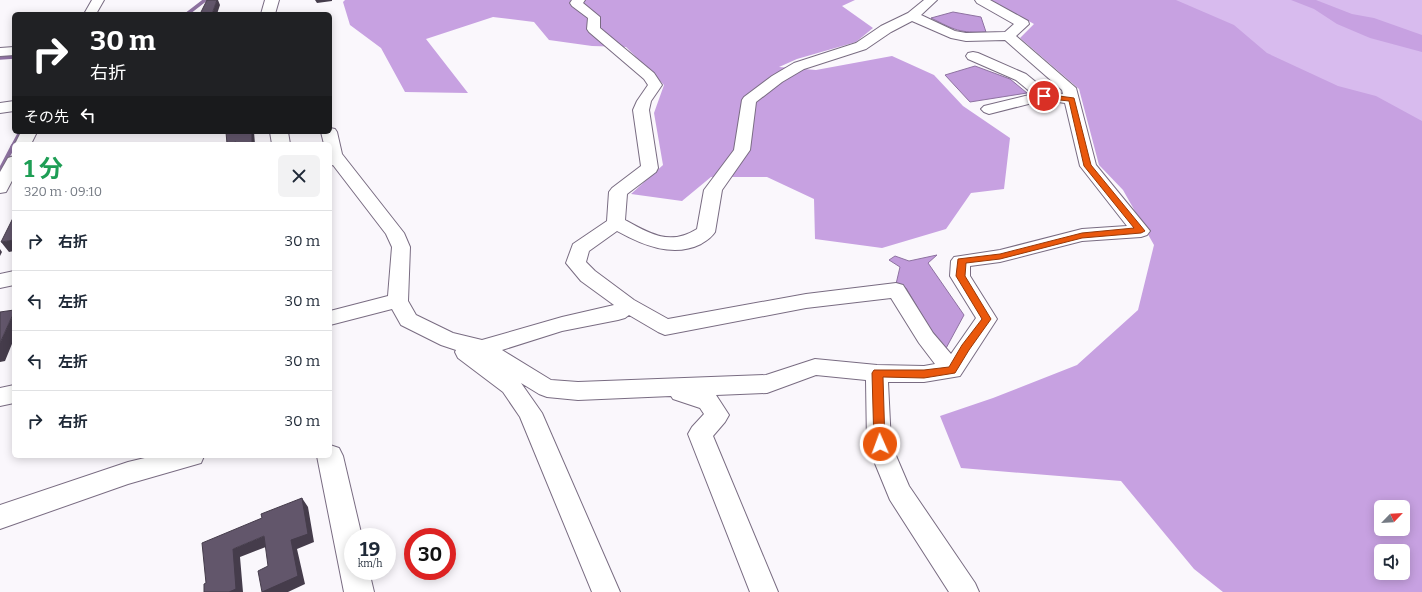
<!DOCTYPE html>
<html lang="ja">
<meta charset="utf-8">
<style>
:root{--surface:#fff;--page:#f2f2f3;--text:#1f2937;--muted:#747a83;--line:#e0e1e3}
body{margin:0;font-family:Bitter,"Noto Sans JP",serif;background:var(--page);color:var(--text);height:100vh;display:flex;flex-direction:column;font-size:15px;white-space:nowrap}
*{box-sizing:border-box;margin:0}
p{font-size:13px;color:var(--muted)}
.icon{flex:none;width:22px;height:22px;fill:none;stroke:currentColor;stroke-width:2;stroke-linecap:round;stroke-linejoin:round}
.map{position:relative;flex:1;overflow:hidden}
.panel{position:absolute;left:12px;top:142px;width:320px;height:316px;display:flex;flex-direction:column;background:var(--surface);border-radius:6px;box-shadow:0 2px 10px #0003}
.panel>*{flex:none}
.guide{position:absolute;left:12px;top:12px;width:320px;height:122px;border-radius:6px;box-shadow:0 2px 10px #0003;background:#202124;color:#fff;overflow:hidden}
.needle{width:26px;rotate:65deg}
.tools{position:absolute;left:1374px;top:500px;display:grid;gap:8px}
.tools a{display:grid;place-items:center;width:36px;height:36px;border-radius:6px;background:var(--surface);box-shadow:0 2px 10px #0003;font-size:20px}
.speed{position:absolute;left:344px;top:528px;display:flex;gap:8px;font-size:20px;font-weight:700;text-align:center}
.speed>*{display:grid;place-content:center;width:52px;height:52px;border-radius:50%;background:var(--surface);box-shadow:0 2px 10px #0003;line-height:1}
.speed small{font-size:10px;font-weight:400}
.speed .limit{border:6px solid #d22;background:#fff;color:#111}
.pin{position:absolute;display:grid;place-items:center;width:34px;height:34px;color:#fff;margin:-17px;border:2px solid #fff;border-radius:50%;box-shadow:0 1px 4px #0007}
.me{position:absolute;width:44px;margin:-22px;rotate:358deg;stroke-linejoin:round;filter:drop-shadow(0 0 3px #0008)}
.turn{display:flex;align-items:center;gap:14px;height:84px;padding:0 12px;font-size:18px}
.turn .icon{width:52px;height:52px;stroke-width:2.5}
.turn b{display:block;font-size:28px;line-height:34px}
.then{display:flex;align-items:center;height:38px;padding:0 12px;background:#0003;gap:8px;font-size:15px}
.round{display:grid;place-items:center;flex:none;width:42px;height:42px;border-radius:6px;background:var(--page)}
.head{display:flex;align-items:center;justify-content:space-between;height:68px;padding:0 12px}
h1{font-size:24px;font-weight:700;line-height:30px;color:#1e9e55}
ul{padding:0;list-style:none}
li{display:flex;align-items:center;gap:12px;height:60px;padding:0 12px;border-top:1px solid var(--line)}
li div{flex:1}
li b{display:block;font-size:15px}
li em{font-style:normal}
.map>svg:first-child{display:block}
.green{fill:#d8bbee}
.forest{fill:#c7a1e1;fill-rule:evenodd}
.water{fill:#c19bdb;stroke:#8e72a1}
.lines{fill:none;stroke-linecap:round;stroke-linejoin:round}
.stream-far1{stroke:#8e72a1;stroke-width:3.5}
.stream{stroke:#8e72a1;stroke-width:4.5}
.minor-casing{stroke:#796c82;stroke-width:2}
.highway-casing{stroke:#796c82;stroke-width:2}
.minor{fill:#fff;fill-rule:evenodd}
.highway{fill:#fff;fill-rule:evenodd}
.shaded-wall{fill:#453c4b}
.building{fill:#62566b;stroke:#453c4b}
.route{fill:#ea580c;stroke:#983908}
</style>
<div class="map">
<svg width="1422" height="592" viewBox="0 0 1422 592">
<rect width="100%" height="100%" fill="#faf7fc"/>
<path class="green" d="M1160,0H1422V135Z"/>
<path class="forest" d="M345,0H855L842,6L873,28L856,42L797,59L779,67L816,70L892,56L934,75L963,106L1010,138L1004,189L971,193L946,229L882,248L815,239L814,199L767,177H711L682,201L631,194L663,165L654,113L664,85L626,47L592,46L549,40L534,22L493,17L426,39L468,93L405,92L381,48L350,25L343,2Z
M991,0H1176L1234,25L1267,53L1338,86L1376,96L1422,121V592H1223L1194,569L1121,481L961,468L940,416L993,398L1077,365L1138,310L1154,245L1123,190L1099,165L1079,89L1020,38L1034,24ZM1381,507H1403V529H1381ZM1381,551H1403V573H1381Z
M1291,0H1316L1352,14L1374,18L1422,35V52L1370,38L1337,24L1314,9Z"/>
<path class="water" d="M953,12L981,17L986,32C959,33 955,30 931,18Z
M975,66L1010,79L1027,93L970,102L945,75Z
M937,255L928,263L964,315L944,352L906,288L896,284L900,267L889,260L895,256L909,261Z"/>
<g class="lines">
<path class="stream-far1" d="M187,14L205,0
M0,58L14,57
M12,147L20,132"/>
<path class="stream" d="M0,171L13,146"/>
<defs>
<path id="minor" d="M92,0H104L96,14H84Z
M572,0H585L583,3L600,17V28L654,73L662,85L651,101L649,110L658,168L656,172L627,194L625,220C650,234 670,246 697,229L704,190L734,150L742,100L744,97L772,76L794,63L856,43L881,26L908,13L924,0H937L921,15L955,31L966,33L1005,32L1014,24L977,3L975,0H990L1028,21L1029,24L1016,36L1076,88L1096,165L1150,231L1147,235L1141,237L1082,241L1000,262L970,266V276L997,319L960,376L924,382H888L891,444L909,486L975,583L979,592H949L890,500L867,444L866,380L816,375L767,393L716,395L729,415L725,422L713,436L778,592H750L688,434L692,427L704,414L700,408L673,399L671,396L578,400L547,397L539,394L521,383L542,413L620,592H592L520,417L503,392L458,358L455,352L456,350L441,345L401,325L392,309L330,325V311L388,296L392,247L386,234L333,165L330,166V144H324L321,132H330V128L335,129L337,132L342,154L404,233L410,247L408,301L416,315L453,333L482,340L562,317L614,305L581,281L566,263L573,244L607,221L609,192L612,188L641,166L633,110L637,101L648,85L644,79L589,32L587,29L588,18L572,6L570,3ZM912,21L951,38L966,41L1005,40L1062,90L1063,94L1048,92L1026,74L978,53L973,52L968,53L966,56L968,59L1016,80L1033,94L984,106L981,109L984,112L989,114L1044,100L1065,103L1080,166L1127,226L1082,229L1000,250L954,257L951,261L950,276L976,318L951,354L933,333L903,285L896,283L806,294L668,319L634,300L595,271L586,262L589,251L617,231C642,245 673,258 701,244C706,241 712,237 715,232L722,190L750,150L756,102L782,82L804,69L866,49L891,32ZM891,298L919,343L935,364L924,366L877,365L815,359L766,375L578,382L551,380L502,350L562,331L618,320L625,318L629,315L658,332L665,335L806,308Z
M14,47V55L0,56V48Z
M14,101V111L0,113V103Z
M21,132H37L31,144H15Z
M14,156V177L6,192L0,193V172L8,158Z
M14,271V285L0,288V274Z
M14,385V403L0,406V388Z
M153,456H204L201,463L128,484L0,529V505L128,462Z"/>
<path id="highway" d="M265,0H279L275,14H261Z
M270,132H288L290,144H272Z
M330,445L339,448L343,456L362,537H353V571H369L374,592H344L317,456H330Z"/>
</defs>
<use href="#minor" class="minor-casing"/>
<use href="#highway" class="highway-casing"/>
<use href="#minor" class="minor"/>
<use href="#highway" class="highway"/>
</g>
<path class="shaded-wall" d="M217,0H218L220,5L217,14H212Z
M315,0H332V1L317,3Z
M252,132H254L255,144H252Z
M14,240V251L9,252L1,242Z
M0,249L2,252L0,256Z
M14,312V339L5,361L0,362V343Z
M302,498L308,507L314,542L297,549L305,584L288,592H262Z
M264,536L271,545L240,557L243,592H229L233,549Z"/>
<path class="building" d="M207,0H217L212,14H200Z
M226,132H252V144H236V142L227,144Z
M14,216V240L1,242Z
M14,310V312L0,343V312Z
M302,498L308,534L291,540L298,576L262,592L258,571L268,566L264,536L233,549L236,589L229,592H204V584L206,583L202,543L262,518L261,514Z"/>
<path class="route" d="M1044,94L1074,98L1091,165L1145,231L1141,233L1082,238L1000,259L966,263L965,276L991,319L969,350L955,373L924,378L883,377L885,444L883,447L880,448L876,447L874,444L872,373L874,370H924L949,367L962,345L982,319L956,276L958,259L1000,254L1082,233L1134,228L1084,166L1069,101L1041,98L1040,96Z"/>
</svg>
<div class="tools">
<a><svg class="needle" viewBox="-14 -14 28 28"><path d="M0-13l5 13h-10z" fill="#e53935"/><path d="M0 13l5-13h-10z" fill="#747a83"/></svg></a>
<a><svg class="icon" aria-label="sound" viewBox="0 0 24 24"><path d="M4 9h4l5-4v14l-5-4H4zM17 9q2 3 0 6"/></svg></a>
</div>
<div class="speed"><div>19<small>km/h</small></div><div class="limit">30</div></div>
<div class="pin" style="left:1044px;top:96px;background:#d93025"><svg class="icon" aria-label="arrive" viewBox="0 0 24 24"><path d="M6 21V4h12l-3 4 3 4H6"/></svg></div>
<svg class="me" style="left:880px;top:444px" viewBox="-20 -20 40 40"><circle r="17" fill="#ea580c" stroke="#fff" stroke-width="3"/><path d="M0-11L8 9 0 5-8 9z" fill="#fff"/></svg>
<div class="guide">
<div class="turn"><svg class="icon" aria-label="right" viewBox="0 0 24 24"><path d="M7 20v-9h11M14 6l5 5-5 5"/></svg><div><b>30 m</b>右折</div></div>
<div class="then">その先<svg class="icon" aria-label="left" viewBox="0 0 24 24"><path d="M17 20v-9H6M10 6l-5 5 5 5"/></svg></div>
</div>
<section class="panel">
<div class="head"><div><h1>1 分</h1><p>320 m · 09:10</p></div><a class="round"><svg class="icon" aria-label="close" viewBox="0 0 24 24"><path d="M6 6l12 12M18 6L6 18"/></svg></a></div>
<ul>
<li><svg class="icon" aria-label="right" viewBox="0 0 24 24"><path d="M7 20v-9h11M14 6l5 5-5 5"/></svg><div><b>右折</b></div><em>30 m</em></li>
<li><svg class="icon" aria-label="left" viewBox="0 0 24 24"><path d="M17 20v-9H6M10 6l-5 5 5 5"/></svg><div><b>左折</b></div><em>30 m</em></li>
<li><svg class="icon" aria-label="left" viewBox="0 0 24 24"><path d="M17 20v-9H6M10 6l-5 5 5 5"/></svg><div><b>左折</b></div><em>30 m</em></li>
<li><svg class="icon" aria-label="right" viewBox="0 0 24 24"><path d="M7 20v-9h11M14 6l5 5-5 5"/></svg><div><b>右折</b></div><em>30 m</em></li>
</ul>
</section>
</div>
